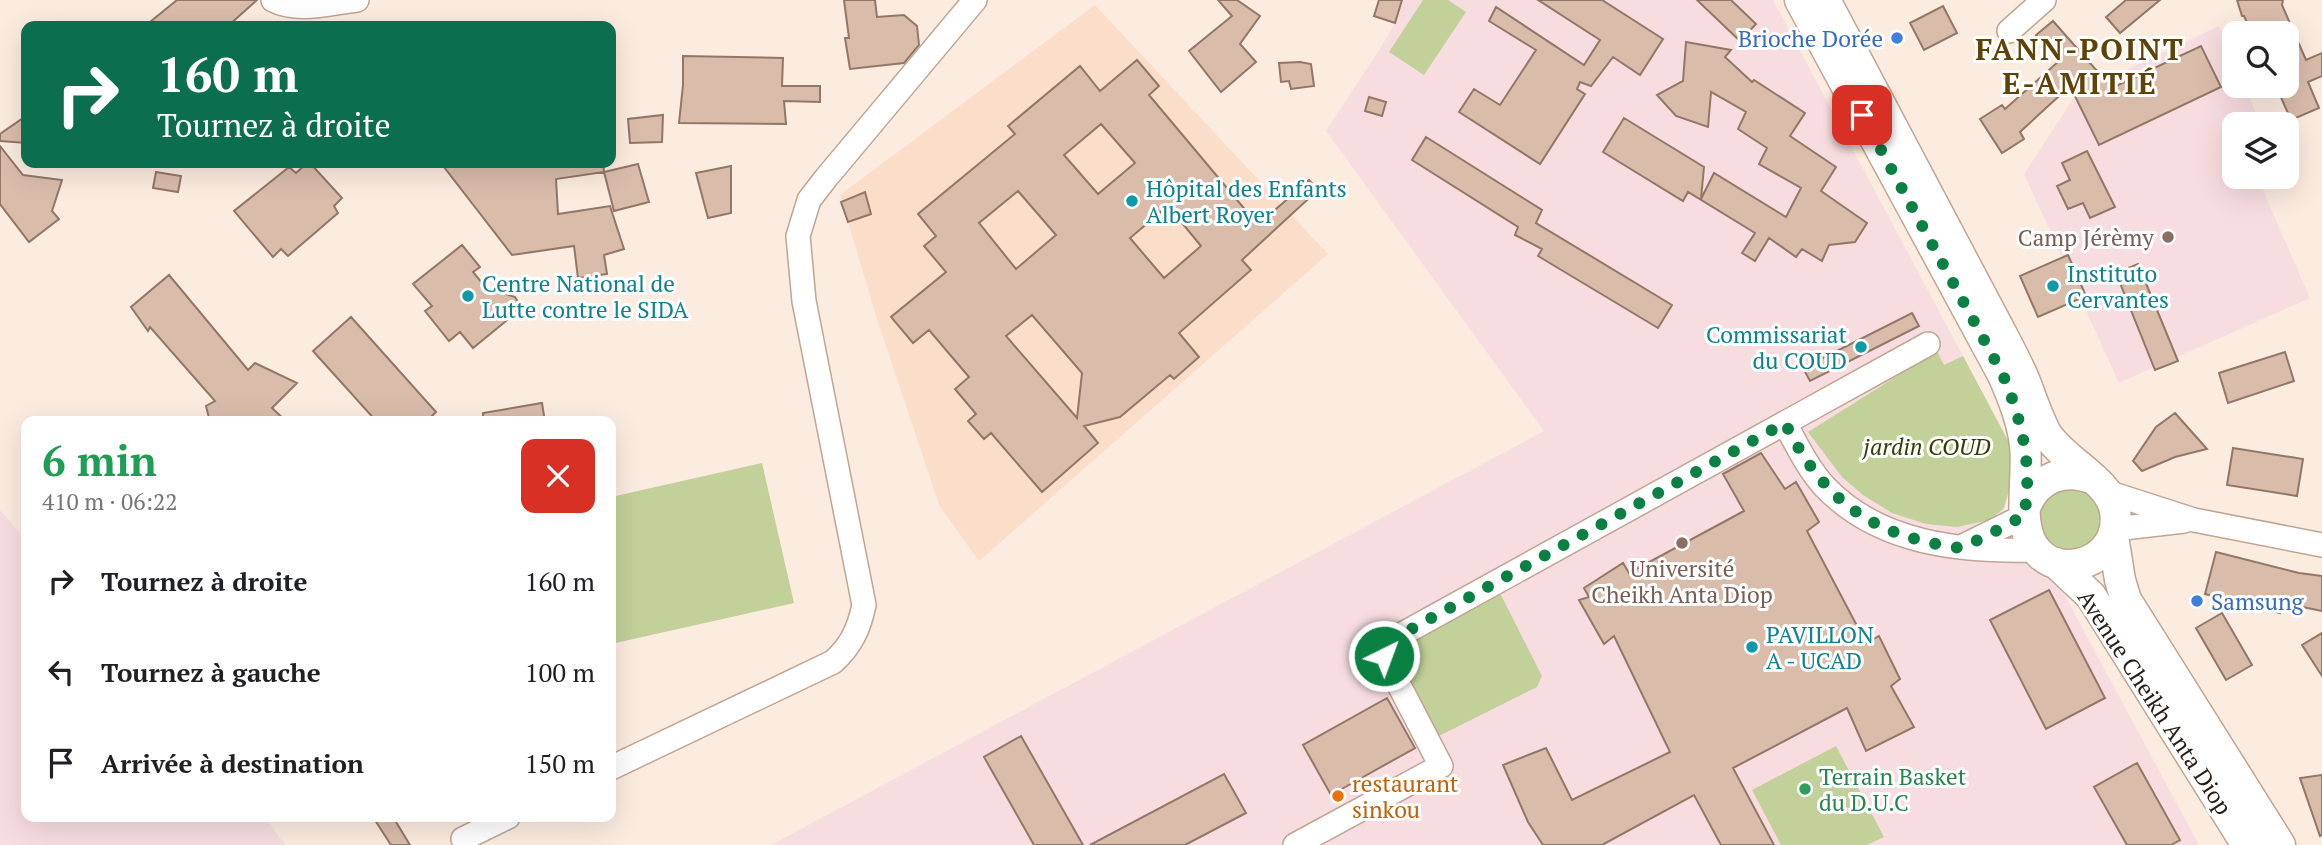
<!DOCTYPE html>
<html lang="fr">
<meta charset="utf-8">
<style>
:root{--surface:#fff;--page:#f6f6f6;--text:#202124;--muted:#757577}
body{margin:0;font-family:"PT Serif",serif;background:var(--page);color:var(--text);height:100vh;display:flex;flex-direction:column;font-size:26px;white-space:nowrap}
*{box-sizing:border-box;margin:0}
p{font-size:23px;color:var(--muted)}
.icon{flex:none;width:38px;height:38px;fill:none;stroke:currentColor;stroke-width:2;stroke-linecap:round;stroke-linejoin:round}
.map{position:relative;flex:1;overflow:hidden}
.drawer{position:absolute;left:21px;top:416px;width:595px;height:406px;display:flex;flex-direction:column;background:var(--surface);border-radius:14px;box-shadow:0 7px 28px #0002}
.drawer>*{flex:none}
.guide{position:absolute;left:21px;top:21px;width:595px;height:147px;border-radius:14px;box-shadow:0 7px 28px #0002;background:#0b6e4f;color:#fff;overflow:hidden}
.fabs{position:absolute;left:2222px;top:21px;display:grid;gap:14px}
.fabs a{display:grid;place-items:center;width:77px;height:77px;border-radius:14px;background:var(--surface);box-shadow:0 7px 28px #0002;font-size:35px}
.pin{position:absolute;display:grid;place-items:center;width:60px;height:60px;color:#fff;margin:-30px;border-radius:14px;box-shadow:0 4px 10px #0006}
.me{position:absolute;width:77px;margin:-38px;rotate:42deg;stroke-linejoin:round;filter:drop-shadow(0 0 5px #0008)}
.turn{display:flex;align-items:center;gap:24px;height:147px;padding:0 21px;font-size:32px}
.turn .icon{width:91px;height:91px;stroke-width:2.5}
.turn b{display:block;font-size:49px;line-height:60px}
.round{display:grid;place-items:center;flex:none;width:74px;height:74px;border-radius:14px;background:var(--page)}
.headline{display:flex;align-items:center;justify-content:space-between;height:119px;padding:0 21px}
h1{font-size:42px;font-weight:800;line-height:52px;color:#1e9e55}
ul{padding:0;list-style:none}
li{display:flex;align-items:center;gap:21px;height:91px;padding:0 21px}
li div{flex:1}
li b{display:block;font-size:26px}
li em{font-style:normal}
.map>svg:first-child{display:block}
.built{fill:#fadeca}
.education{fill:#f8dde0}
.green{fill:#c2d099}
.building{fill:#dabcab;stroke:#927767;stroke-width:2;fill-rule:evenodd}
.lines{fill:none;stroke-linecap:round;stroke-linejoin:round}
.minor-casing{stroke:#c0a592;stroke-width:26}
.major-casing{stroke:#c0a592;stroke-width:33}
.minor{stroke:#fff;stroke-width:23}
.major{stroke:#fff;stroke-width:30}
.route{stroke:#0b8043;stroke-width:12;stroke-dasharray:0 21.6}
.shop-dot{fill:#3f7fe0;stroke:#fff;stroke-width:2.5}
.culture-dot{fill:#0f9aa8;stroke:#fff;stroke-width:2.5}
.education-dot{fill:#8d6e63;stroke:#fff;stroke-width:2.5}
.leisure-dot{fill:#2e9e5b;stroke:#fff;stroke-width:2.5}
.food-dot{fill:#e8710a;stroke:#fff;stroke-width:2.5}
.labels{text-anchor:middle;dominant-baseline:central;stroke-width:6;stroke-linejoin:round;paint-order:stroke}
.shop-label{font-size:23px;fill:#366cbe;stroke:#fff;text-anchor:end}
.culture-label{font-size:23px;fill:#0d838f;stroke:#fff;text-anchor:start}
.education-label{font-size:23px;fill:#785e54;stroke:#fff;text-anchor:end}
.park-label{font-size:23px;font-style:italic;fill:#333e07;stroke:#fff}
.street-label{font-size:23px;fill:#271d16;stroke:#fff}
.leisure-label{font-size:23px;fill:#27864d;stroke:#fff;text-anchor:start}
.food-label{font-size:23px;fill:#c56008;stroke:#fff;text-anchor:start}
.district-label{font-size:30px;font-weight:bold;letter-spacing:2px;fill:#5f4306;stroke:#fff}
</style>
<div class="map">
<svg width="2322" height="845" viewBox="0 0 2322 845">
<rect width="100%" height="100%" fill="#fcebdf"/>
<path class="built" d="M1095,5L1328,254L979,561L940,507L877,319L840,195Z"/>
<path class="education" d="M1402,0H1773L2013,450L2011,483L2004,508L2056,579L2199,845H771L1544,431L1326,131L1383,44L1395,23Z
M2219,26L2235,63V86H2244L2261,124H2235V177H2257L2310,298L2119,383L2024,174L2077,93Z
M0,510L26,540V817H264L286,845H0Z"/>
<path class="green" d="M1423,0H1448L1466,12L1424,75L1389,52Z
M1937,351L1944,365L1963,356L2013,450L2011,483L2004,508L1990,520L1957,527L1926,524L1892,513L1863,495L1842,477L1808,432Z
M762,463L794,603L611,644V497Z
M2059,486L2087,489L2103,509L2100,538L2072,555L2044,543L2036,510Z
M1490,593L1501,595L1542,676L1537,687L1439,736L1432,732L1391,655L1394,645Z
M1836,746L1884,837L1867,845H1781L1752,790Z"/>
<path class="building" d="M177,0H257L228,26H145Z
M844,0H875L877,17L904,15L917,26L919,45L904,63L850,69L845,38H849Z
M1218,0H1237L1260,16L1240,44L1256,62L1221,92L1189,51L1232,16Z
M1379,0H1402L1395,23L1374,16Z
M1538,0H1602L1663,39L1640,75L1613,57L1591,86L1580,82L1577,89L1585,94L1540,164L1459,112L1474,89L1500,105L1536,50L1489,21L1496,7L1584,65L1600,40Z
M1697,0H1731L1756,24L1740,41Z
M2126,0H2160L2120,33L2106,17Z
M2237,0H2283L2282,5L2306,60L2322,53V76L2308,82L2319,108L2291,120L2276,86H2287V33H2252L2244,16H2242Z
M1943,6L1957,33L1924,50L1910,23Z
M2053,21L2112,88L2201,46L2221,87L2099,145L2070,86L2020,132L2024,139L2002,153L1980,119L2002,105L2005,109L2059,61L2036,35Z
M1686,42L1731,50L1725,57L1752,82L1754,80L1805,113L1790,136L1836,167L1821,191L1867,223L1855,242L1829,245L1822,261L1802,249L1796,257L1769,238L1755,261L1742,253L1755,233L1688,192L1683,201L1603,152L1624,118L1704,167L1701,199L1714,173L1786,217L1801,188L1759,164L1767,148L1738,129L1746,112L1711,92L1708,127L1676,116L1657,95L1683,81Z
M683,56L783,58L782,86H820V102L784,101L786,124L679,123L683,85Z
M1137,60L1159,86L1149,95L1258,225L1309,180L1318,190L1242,260L1251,270L1179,333L1199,357L1174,379L1170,375L1120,417L1084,426L1098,443L1042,492L991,433L984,439L968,421L976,414L955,389L969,377L929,330L913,343L891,317L946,272L924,246L936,236L918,214L1015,134L1008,126L1080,66L1100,91ZM1101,124L1135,163L1098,194L1064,155ZM1018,191L1056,235L1016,269L979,223ZM1168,206L1201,246L1164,278L1130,238ZM1032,315L1082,373L1077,418L1006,336Z
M1300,62L1311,64L1314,86L1291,89L1289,81L1281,82L1279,63Z
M1369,97L1386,102L1382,116L1365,111Z
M663,115L662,142L630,143L628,119Z
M26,116V143L0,141V134Z
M1426,137L1542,210L1536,223L1672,305L1658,328L1538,256L1542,249L1515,235L1518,227L1412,160Z
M0,146L23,175L62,180L52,211L59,219L29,242L0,204Z
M2087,151L2115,207L2090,218L2083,203L2068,209L2057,186L2070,180L2062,163Z
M307,163H310L342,198L334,206L338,213L288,256L281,249L273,257L234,211L289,167L296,173Z
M474,163H603L604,172L556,179L558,214L610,206L624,249L604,255L607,274L578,278L574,246L512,255L444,167Z
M638,164L649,202L614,211L604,172Z
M731,166V213L708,218L696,173Z
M156,172L181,176L178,192L153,188Z
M865,192L871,214L848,222L841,202Z
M462,245L480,267L473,272L486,288L515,297L520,305L506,321L473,348L460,332L449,341L425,311L432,306L413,284Z
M2068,255L2086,296L2038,317L2020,276Z
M2138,264L2178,361L2155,370L2116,273Z
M169,275L248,370L255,363L297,383L272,408L287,422H210L206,406L215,401L150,327L148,331L131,307Z
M1912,313L1919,326L1810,381L1803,368Z
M351,317L436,412L426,422H377L313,351Z
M2285,352L2294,381L2228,403L2219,373Z
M542,403L545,422H483V413Z
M2175,413L2207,449L2175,457L2142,471L2133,461L2156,427Z
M2233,448L2303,459L2297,496L2227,485Z
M1761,453L1785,489L1796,482L1819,522L1807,531L1866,643L1879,636L1900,679L1891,686L1914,727L1866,751L1847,708L1733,768L1774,845H1721L1694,795L1602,845H1543L1528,822L1503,765L1546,748L1572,800L1670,752L1614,636L1604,644L1579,600L1589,597L1584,588L1623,563L1629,573L1744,511L1723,474Z
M2216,552L2299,573L2322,576V611L2283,603L2280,613L2205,594Z
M2049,590L2105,698L2046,729L1990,620Z
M2222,613L2252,665L2226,680L2196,628Z
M2322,633V676L2302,645Z
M1387,698L1415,748L1331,795L1303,745Z
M1021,736L1083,845H1034L984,757Z
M2137,763L2180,840L2171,845H2127L2094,787Z
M1224,774L1246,813L1185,845H1090Z
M2322,775V835L2320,836L2300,778Z
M373,817H393L410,845H391Z"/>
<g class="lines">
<defs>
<path id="minor" d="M273,0C298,13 330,3 357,0
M2009,31L2044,0
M1785,423C1796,444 1809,470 1825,487C1879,544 1962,552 2036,550
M2107,492L2194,520L2322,545
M2115,529L2184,521
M1961,547L2024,516
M611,768L833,662C851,646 859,629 864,605L804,301L798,236L809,200L826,178L975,0
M463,839L508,817
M1295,845L1441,766L1384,656L1386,643L1928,344"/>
<path id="major" d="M1800,0L2003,375C2013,398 2022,420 2025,445C2029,478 2015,529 2038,552C2045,560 2056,565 2066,565C2097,566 2120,542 2115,511C2110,480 2063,461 2046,433C2038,418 2032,400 2026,384C2018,364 2008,346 1998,327C1941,218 1883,109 1825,0
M2025,508C2036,478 2064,467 2093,479
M2113,536L2120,580L2126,600L2280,845
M2056,563L2091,596L2247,845"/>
</defs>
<use href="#minor" class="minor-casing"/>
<use href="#major" class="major-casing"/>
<use href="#minor" class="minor"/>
<use href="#major" class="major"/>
</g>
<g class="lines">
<path class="route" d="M1384,656L1386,643L1785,423C1816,485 1854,524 1923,541C1934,543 1951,549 1960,547C1980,541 2005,525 2024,516C2033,466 2022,421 2003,375L1862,115"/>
</g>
<g class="shop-dot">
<circle cx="1897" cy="38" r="7"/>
<circle cx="2197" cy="601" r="7"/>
</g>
<g class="culture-dot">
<circle cx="1132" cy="201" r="7"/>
<circle cx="2053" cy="286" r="7"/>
<circle cx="468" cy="296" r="7"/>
<circle cx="1861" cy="347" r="7"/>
<circle cx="1752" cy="647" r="7"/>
</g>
<g class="education-dot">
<circle cx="2168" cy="237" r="7"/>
<circle cx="1682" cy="543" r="7"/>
</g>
<circle class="leisure-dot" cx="1805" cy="789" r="7"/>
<circle class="food-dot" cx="1338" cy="796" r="7"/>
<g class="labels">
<g class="shop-label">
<text x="1883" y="38">Brioche Dorée</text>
<text x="2211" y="601" text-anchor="start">Samsung</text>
</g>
<g class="culture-label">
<text x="1146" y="188">Hôpital des Enfants<tspan x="1146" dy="26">Albert Royer</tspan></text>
<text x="2067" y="273">Instituto<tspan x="2067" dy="26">Cervantes</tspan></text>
<text x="482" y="283">Centre National de<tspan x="482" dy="26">Lutte contre le SIDA</tspan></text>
<text x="1847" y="334" text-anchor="end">Commissariat<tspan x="1847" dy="26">du COUD</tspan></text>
<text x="1766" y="634">PAVILLON<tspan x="1766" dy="26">A - UCAD</tspan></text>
</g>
<g class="education-label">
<text x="2154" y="237">Camp Jérèmy</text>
<text x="1682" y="568" text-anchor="middle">Université<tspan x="1682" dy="26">Cheikh Anta Diop</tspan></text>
</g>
<g class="park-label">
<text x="1927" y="446">jardin COUD</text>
</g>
<g class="street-label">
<text transform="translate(2155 702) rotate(57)">Avenue Cheikh Anta Diop</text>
</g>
<g class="leisure-label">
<text x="1819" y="776">Terrain Basket<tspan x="1819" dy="26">du D.U.C</tspan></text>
</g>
<g class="food-label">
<text x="1352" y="783">restaurant<tspan x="1352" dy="26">sinkou</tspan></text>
</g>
<g class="district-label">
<text x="2080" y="49">FANN-POINT<tspan x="2080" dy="34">E-AMITIÉ</tspan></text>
</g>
</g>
</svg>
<div class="fabs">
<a><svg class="icon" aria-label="search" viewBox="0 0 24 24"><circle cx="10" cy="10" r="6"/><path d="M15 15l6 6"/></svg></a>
<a><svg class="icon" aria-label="layers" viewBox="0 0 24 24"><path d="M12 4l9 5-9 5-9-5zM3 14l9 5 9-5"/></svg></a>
</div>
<div class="pin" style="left:1862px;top:115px;background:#d93025"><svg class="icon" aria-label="arrive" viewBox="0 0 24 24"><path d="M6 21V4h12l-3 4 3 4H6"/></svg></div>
<svg class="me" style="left:1384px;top:656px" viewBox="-20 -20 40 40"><circle r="17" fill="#0b8043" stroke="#fff" stroke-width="3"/><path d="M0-11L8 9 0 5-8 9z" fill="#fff"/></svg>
<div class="guide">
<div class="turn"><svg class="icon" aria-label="right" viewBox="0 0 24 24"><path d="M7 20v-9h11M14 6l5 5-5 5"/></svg><div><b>160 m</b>Tournez à droite</div></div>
</div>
<section class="drawer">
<div class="headline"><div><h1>6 min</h1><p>410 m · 06:22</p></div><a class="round" style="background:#d93025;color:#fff"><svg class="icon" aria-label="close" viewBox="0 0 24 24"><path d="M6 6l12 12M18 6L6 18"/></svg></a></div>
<ul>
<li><svg class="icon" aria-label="right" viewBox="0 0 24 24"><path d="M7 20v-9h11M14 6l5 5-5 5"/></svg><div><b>Tournez à droite</b></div><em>160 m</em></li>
<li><svg class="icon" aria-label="left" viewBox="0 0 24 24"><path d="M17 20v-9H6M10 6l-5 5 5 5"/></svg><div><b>Tournez à gauche</b></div><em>100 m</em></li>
<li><svg class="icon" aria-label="arrive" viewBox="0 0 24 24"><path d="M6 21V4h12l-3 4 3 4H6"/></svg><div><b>Arrivée à destination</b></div><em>150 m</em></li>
</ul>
</section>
</div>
